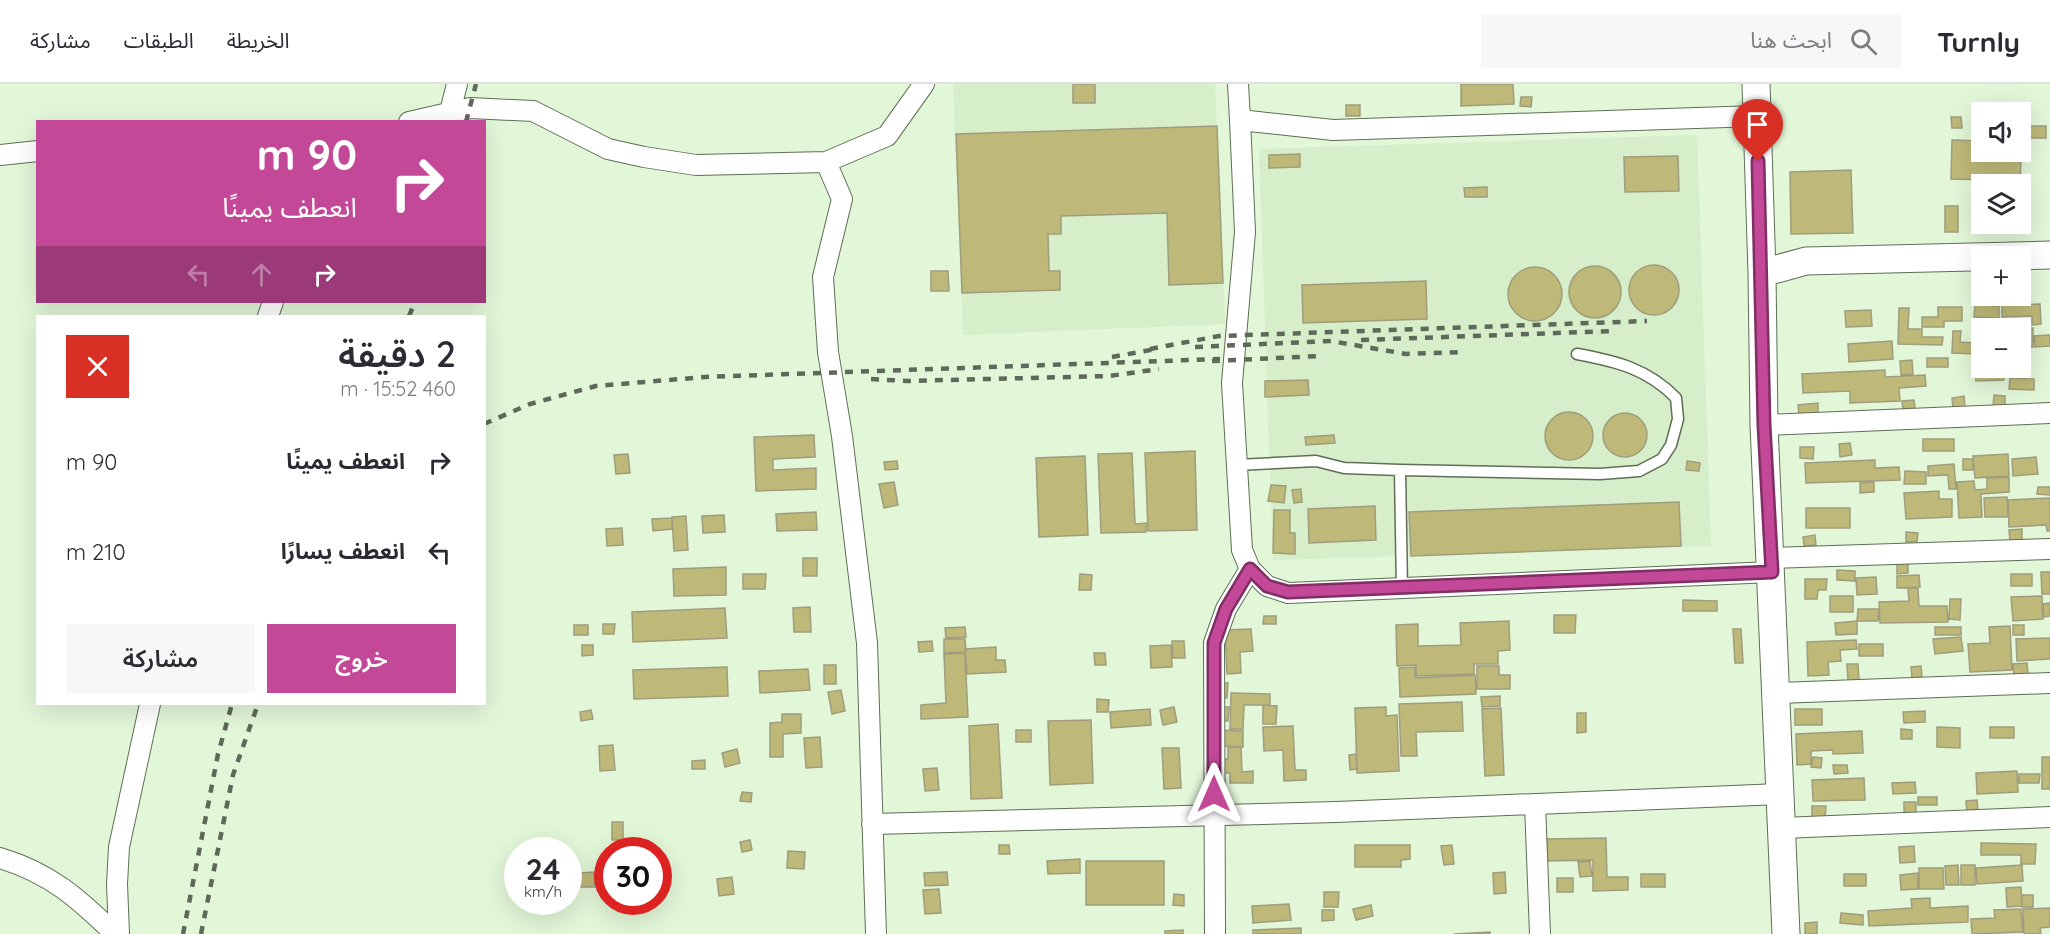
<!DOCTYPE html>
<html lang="ar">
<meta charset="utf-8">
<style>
:root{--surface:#fff;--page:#f7f7f7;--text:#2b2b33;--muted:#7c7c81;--line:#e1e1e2;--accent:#c34898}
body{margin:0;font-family:Quicksand,"Noto Sans Arabic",sans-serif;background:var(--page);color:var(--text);direction:rtl;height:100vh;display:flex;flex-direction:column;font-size:22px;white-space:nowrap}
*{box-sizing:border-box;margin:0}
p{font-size:20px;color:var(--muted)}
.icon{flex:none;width:33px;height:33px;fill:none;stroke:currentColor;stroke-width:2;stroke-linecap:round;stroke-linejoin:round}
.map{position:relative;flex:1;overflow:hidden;direction:ltr}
.panel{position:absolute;left:36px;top:231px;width:450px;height:390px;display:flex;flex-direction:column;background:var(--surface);border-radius:0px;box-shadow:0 6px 24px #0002;direction:rtl}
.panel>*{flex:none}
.guide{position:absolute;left:36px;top:36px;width:450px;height:183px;border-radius:0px;box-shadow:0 6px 24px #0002;direction:rtl;background:#c34898;color:#fff;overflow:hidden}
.tools{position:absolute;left:1971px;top:18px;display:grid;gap:12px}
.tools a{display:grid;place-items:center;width:60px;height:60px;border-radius:0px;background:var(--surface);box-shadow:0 6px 24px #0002;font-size:30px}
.speed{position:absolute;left:504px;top:753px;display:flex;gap:12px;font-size:30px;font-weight:700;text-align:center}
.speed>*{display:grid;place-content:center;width:78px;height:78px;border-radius:50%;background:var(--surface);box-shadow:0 6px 24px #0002;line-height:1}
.speed small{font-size:15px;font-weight:400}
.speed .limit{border:9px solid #d22;background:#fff;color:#111}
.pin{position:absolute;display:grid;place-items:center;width:51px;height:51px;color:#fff;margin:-62px -26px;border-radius:50% 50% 50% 0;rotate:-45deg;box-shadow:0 0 6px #0007}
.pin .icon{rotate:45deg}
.me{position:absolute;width:66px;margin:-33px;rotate:0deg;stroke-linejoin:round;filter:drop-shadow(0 0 4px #0008)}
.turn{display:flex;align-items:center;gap:21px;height:126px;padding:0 30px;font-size:27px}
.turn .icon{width:78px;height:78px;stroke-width:2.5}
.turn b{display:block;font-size:42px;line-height:51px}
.lanes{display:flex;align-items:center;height:57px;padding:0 30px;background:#0003;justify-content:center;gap:30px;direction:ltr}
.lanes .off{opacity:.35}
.round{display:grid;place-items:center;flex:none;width:63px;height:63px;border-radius:0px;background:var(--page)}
.summary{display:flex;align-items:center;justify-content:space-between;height:102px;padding:0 30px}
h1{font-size:36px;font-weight:600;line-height:45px}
.button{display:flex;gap:12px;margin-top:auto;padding:12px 30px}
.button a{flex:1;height:69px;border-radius:0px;background:var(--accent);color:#fff;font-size:24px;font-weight:600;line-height:69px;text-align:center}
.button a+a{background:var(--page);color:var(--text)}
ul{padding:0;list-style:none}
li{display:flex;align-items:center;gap:18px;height:90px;padding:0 30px}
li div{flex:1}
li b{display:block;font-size:22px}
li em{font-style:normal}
header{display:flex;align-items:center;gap:36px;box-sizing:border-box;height:84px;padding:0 30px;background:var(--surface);border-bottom:2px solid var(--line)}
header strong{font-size:28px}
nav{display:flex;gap:33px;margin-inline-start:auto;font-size:21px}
.search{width:420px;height:54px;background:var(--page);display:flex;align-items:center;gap:15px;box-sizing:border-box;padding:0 21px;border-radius:0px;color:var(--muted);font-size:22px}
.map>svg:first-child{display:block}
.built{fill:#d6eec9}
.building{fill:#beb978;stroke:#9f9d7d;stroke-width:1.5}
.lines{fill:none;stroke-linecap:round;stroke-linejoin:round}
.lane-casing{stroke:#5e6f55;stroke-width:13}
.street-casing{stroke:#5e6f55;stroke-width:22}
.secondary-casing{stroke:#5e6f55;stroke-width:29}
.lane{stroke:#fff;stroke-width:10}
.street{stroke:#fff;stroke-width:20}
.secondary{stroke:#fff;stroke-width:27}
.rail{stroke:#5e6959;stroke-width:4.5;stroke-dasharray:8 8;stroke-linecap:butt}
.route-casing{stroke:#7f2f63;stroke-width:15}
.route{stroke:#c34898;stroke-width:10}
</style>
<header>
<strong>Turnly</strong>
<div class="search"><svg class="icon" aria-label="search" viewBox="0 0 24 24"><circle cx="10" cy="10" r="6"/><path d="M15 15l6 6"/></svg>ابحث هنا</div>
<nav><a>الخريطة</a><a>الطبقات</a><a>مشاركة</a></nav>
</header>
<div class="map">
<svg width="2050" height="850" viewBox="0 0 2050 850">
<rect width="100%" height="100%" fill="#e2f6d8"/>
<path class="built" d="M953,0H1215L1225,240L963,251Z
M1697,51L1711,462L1273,476L1259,65Z"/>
<path class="building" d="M1073,0H1095V19H1073Z
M1461,0H1513L1514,20L1461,22Z
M1521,13H1532L1531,23L1520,22Z
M1346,21H1360V32H1346Z
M1951,33H1961L1962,44H1952Z
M1217,42L1223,199L1169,201L1167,129L1061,132V150H1048L1049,187H1060V206L962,209L956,50Z
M2027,42H2046V54H2027Z
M1952,56L1982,57V68H2020L2022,58L2020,97L1951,95Z
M1300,70V83L1269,84V71Z
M1678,72L1679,107L1625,108L1624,73Z
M1851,86L1853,149L1791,150L1790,88Z
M1487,103V113H1465L1464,104Z
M1945,122H1958V148H1945Z
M1629 206a25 25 0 1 1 50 0a25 25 0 1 1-50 0Z
M1569 208a26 26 0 1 1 52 0a26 26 0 1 1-52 0Z
M1508 210a27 27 0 1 1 54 0a27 27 0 1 1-54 0Z
M931,187H948L949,207H931Z
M1426,197L1427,235L1303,239L1302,201Z
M2040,220L2041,240L2032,241V232L2002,233V221Z
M1975,221L1999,222V234L1974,233Z
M1938,223H1962V237H1944V243H1922V233H1938Z
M1899,224H1909L1908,245H1922V253H1943L1942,261L1898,260Z
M1871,226L1872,242L1846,243L1845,227Z
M2018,244H2033V263L2020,264V244Z
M1976,246H1982V265H1976Z
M1953,247H1961L1960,258L1975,259V270L1952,269Z
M2050,251V262L2035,263L2034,252Z
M1892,257L1893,275L1849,278L1848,260Z
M1927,274H1948V283H1927Z
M1912,276L1913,290L1901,291L1900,277Z
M2003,285L2004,296L1976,297L1975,286Z
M1885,286V293L1925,291L1926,302L1899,304L1900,317L1850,319V307L1803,309L1802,290Z
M2010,294L2034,295V306L2009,305Z
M1308,296L1309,311L1265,313V297Z
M1994,311L2005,312V322H1993Z
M1964,312L1965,323L1953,324L1952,314Z
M1914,316L1915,324L1903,325L1902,317Z
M1818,319V330L1799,331L1798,321Z
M1545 352a24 24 0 1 1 48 0a24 24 0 1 1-48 0Z
M1603 351a22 22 0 1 1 44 0a22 22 0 1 1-44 0Z
M814,351L815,373L773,375V386L816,384V405L756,407L754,353Z
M1334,351L1335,359L1306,361L1305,353Z
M1923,355H1954V367H1923Z
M1850,359L1852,371L1840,373L1839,360Z
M1800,363H1814L1813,375L1800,374Z
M1195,367L1197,446L1148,447L1145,369Z
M1132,369L1135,440L1146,439V448L1101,449L1098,370Z
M628,370L630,389L616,390L614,371Z
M2008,370L2009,392L1975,394L1973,372Z
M1085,372L1088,451L1039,453L1036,374Z
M2036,373L2038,390L2013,392L2012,375Z
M1963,375H1973V386H1963Z
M1875,376V384L1899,383L1900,396L1806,399L1805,379Z
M897,377L898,385L885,386L884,378Z
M1687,377L1700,379L1699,387L1686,386Z
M1954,380L1956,405H1949L1948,391L1928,392V382Z
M1905,387L1926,388V400H1904Z
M2009,393V408L1981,410L1982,433L1959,434L1957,398L1974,397L1975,406L1987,405V394Z
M894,398L898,421L884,424L879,400Z
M1874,398V408L1860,409V399Z
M1271,401L1286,402L1284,419L1268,417Z
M2038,403H2050V411L2037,410Z
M1301,405L1302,418L1294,419L1292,406Z
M1939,407V415H1952V433L1906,435L1904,409Z
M2007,413L2008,433H1985L1984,414Z
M2050,414V447H2047L2046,441L2009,443L2008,416Z
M1679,418L1681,462L1411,472L1409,428Z
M1375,422L1376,456L1309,459L1308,425Z
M1806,424H1850V444H1806Z
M1274,426H1290V449H1295V470L1273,469Z
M816,428L817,446L777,447L776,430Z
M724,431L725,448L703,449L702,432Z
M686,432L688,466L674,467L672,433Z
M672,434V445L653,447L652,435Z
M622,444L623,461L607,462L606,445Z
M2022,445V457H2010L2009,446Z
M1906,448L1918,449L1917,458H1906Z
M1815,451L1816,461L1804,462L1803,453Z
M803,474H817V492H803Z
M1908,478V489L1897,490V479Z
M726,483V511L674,512L673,485Z
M1837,486L1855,487V497L1837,496Z
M2041,488H2050V510H2042Z
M743,490H766L765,505H743Z
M1080,490L1092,491L1091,506H1079Z
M2011,490H2032V502H2011Z
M1919,491L1920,503L1897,504V492Z
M1876,493L1877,510L1857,511L1856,494Z
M1805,495H1827L1826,506H1818L1817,515H1805Z
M1908,504H1918L1919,522H1947L1948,538L1880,539L1879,518L1909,517Z
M1830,512H1853V528H1830Z
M2042,512L2043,535L2013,537L2011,513Z
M1950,515H1961L1960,536L1949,535Z
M1683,516L1717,517V527H1683Z
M2050,519V532L2044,533L2043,520Z
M810,523L811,548H794L793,524Z
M725,524L727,554L633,558L632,528Z
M1858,525H1879L1878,537H1857Z
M1554,531H1576L1575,549H1554Z
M1264,532H1276V540H1263Z
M1509,537L1510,566L1498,567V580H1474V590L1416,592V581L1397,582L1396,541L1418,540V562L1461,561L1460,539Z
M1857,537V550L1836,551L1835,539Z
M603,540H615L614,550H603Z
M574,541H588V551H574Z
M2013,541H2024V551H2013Z
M2010,542L2012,586L1970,588L1968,560L1990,559L1989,543Z
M965,543L966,553L946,554L945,544Z
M1935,543H1961V551H1935Z
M1251,545L1253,567L1240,568L1241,589L1227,590L1225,546Z
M1733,545H1741L1743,579H1735Z
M1961,553L1963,567L1935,570L1933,555Z
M2050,554V575L2017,577L2016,555Z
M944,555H965L966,568L944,569Z
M1856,556L1857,565L1840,566L1841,577L1828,578L1829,591L1808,592L1807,558Z
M932,557L933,567L919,568L918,558Z
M1172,557H1184L1185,574H1173Z
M1859,560H1883V572H1859Z
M582,561H593V571L582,572Z
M1171,561L1172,583L1151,584L1150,562Z
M996,563V576H1005L1006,588L967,590L965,565Z
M965,569L968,633L921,635V621L946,619L944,570Z
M1094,569H1105L1106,581H1095Z
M2027,579L2028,590L2014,591L2013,580Z
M1847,580H1858L1859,597H1848Z
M824,581H836V600H824Z
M1477,582H1499V591H1510V605H1477Z
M1921,582L1922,593L1912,594L1911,583Z
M727,583L728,612L634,615L633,586Z
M1415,583V594L1475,591L1476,610L1400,613L1399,584Z
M808,585L810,606L760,609L759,587Z
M1216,599H1228L1227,614H1215Z
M841,606L845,627L832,630L828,608Z
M1231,609L1270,610V621H1244L1243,645H1230Z
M1500,612V622L1482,623L1481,613Z
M1097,615L1109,616L1108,628H1097Z
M1462,618L1463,647L1416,648L1417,672H1401L1399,620Z
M1263,621L1277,622L1276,640H1263Z
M1174,623L1177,638L1163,641L1160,626Z
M1220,623H1229L1228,637H1220Z
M1386,623V632L1397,631L1399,687L1357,689L1355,624Z
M1501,624L1504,691L1485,692L1482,625Z
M1150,625L1151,641L1111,644L1110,628Z
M1795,625H1822V641H1795Z
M591,626L593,635L581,637L580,628Z
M1925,627V638L1904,639L1903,628Z
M1577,629H1586V648L1577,649Z
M782,630H801V649L783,650V673H770V639L782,638Z
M1091,636L1093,699L1050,701L1048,637Z
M998,640L1002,714L971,715L969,642Z
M1293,642L1295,686H1306V696L1284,697L1283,666L1264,667L1263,643Z
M1937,643L1960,644V664L1937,663Z
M1990,643H2014V654H1990Z
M1901,645L1912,646V655H1901Z
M1016,646H1031V658H1016Z
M1218,646L1243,647V663L1218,662Z
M1862,647L1863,669L1833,670V666L1811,667V680L1797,681L1796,650Z
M820,653L822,683L806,684L804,654Z
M613,661L615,686L600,687L599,662Z
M1228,663H1241L1242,688L1253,687V699H1230V689H1219V675H1228Z
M1162,664H1179L1181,704L1164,705Z
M737,665L740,679L725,683L722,669Z
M1356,670L1357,685L1350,686L1349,671Z
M1813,673L1822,674L1821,684L1811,683Z
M2042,673H2050V705H2042Z
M705,676V685H692V677Z
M1833,681H1847L1848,689L1834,690Z
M937,684L939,706L925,707L923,685Z
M2017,687L2018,708L1977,710L1976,689Z
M2019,690H2040L2039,699H2019Z
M1864,694L1865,716L1813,717L1812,696Z
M1915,698L1916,709L1893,710L1892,699Z
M742,708L752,709L751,718L740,717Z
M1918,713H1937V721H1918Z
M1977,716L1978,728L1967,729L1966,717Z
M1904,718H1916V730H1904Z
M1812,722H1826L1825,736L1812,735Z
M612,738H623V756H612Z
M1606,754L1607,793H1628V806L1593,807V776L1547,777V755Z
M750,756L752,766L742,768L740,758Z
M1981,759L2036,760L2035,780H2021V771H1981Z
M999,761H1009L1010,770H999Z
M1355,761H1410V775L1401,776V783H1355Z
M1452,761L1454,780L1444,781L1441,762Z
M1914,762L1915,778L1900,779L1899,763Z
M788,767L805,768L804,785L787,784Z
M1080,775V789L1048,790L1047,777Z
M1086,777H1164V821H1086Z
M1590,777L1592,792L1580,793L1578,778Z
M1958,781L1959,801H1946L1945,782Z
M1961,781H1975V801H1961Z
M2022,781L2023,797L1977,800L1976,784Z
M1919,784H1943L1944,805H1919Z
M594,788L595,803H580V789Z
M947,788L948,801L925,802L924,789Z
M1505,788L1506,809L1494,810L1493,789Z
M1918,789V805L1901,806L1900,791Z
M1641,790H1665V803H1641Z
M1844,790H1866V802H1844Z
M732,793L734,810L719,812L717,795Z
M1557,794H1573V808H1557Z
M2021,803L2022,822L2007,823L2006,804Z
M939,805L941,829L925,830L923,806Z
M1324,808H1339L1338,823H1324Z
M1174,810L1184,811V822L1173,821Z
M2022,811H2033V823H2022Z
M1930,814V824L1968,822V838L1869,842L1868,827L1912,824L1911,815Z
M1289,820L1291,836L1253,839L1252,822Z
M1371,821L1373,832L1356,836L1353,825Z
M2050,824V843L2040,844L2041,850H2024L2023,825Z
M2021,825L2023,848L1972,850L1971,835L1995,834L1994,826Z
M1322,826H1334V836L1322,837Z
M1841,829L1863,831V841L1840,839Z
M1817,838V850H1805V839Z
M1301,844V850H1253V846Z
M1183,846V850H1165V847Z
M1490,848V850H1454Z"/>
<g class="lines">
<defs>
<path id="lane" d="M1237,381L1316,377L1344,384L1400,386L1600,390L1639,387L1662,375L1671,361L1678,335L1676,314C1648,285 1616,277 1577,270
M1400,386L1402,506"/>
<path id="street" d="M1238,0L1240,36L1333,46L1757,32
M450,28L457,0
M1240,36L1245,148L1232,299L1242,466L1250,485L1267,502L1288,509L1772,488
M409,38L470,24L533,27L608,65L644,73L696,81L826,78L887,52L924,0
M0,71L38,67
M826,78L842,115L823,193L828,268L842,352L867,559L876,850
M268,232L273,218
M1764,341L2050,329
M1771,474L2050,465
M1776,609L2050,599
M1535,720L1540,850
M872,740L1336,728L1781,710
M1782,744L2050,733
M0,774C50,789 78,814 115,850
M119,850L117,800L119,763L150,620
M1215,850L1214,559L1226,525L1250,485"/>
<path id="secondary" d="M1756,0L1762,189
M1786,850L1764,341L1762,189L1806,177L2050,171"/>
</defs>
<use href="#lane" class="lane-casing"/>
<use href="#street" class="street-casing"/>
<use href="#secondary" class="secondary-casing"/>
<use href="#lane" class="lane"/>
<use href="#street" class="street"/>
<use href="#secondary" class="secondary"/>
<path class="rail" d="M466,38L476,0
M409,232L415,218
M1361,256L1613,247
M1195,263L1331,257L1406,270L1464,268
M1150,265L1219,252L1647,237
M1112,273L1156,265
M1212,277L1321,272
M871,295L907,297L1109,292L1159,285
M484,340L530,320L596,302L705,293L1220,275
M183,850L218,670L232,620
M201,850L233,691L258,620"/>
</g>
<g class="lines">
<defs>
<path id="route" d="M1214,710V559L1226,525L1250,485L1267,502L1288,508L1772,488L1764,341L1758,77"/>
</defs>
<use href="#route" class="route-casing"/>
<use href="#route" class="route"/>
</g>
</svg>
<div class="tools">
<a><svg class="icon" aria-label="sound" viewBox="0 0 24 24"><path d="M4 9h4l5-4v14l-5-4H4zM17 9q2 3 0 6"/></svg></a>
<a><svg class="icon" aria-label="layers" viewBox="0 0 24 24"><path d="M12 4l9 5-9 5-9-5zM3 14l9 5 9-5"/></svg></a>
<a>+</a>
<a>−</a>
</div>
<div class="speed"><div>24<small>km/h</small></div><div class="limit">30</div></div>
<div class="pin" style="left:1758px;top:77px;background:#d93025"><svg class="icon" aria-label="arrive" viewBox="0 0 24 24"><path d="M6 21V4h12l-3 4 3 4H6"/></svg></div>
<svg class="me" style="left:1214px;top:710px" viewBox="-20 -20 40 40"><path d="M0-17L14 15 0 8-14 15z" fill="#c34898" stroke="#fff" stroke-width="4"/></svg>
<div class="guide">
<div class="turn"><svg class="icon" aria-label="right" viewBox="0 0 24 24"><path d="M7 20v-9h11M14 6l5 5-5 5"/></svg><div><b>90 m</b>انعطف يمينًا</div></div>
<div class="lanes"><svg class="icon off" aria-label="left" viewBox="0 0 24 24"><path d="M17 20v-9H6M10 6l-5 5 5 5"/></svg><svg class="icon off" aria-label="ahead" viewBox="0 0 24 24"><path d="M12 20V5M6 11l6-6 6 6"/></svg><svg class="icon" aria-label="right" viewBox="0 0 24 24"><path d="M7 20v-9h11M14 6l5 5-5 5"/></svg></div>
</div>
<section class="panel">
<div class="summary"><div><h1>2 دقيقة</h1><p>460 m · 15:52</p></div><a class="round" style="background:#d93025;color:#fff"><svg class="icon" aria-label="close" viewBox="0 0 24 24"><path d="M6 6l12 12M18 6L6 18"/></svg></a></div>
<ul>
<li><svg class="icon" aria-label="right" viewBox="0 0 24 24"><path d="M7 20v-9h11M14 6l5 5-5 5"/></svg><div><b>انعطف يمينًا</b></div><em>90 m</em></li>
<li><svg class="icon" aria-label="left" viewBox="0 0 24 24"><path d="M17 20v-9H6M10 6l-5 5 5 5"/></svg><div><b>انعطف يسارًا</b></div><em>210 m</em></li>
</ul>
<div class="button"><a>خروج</a><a>مشاركة</a></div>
</section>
</div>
